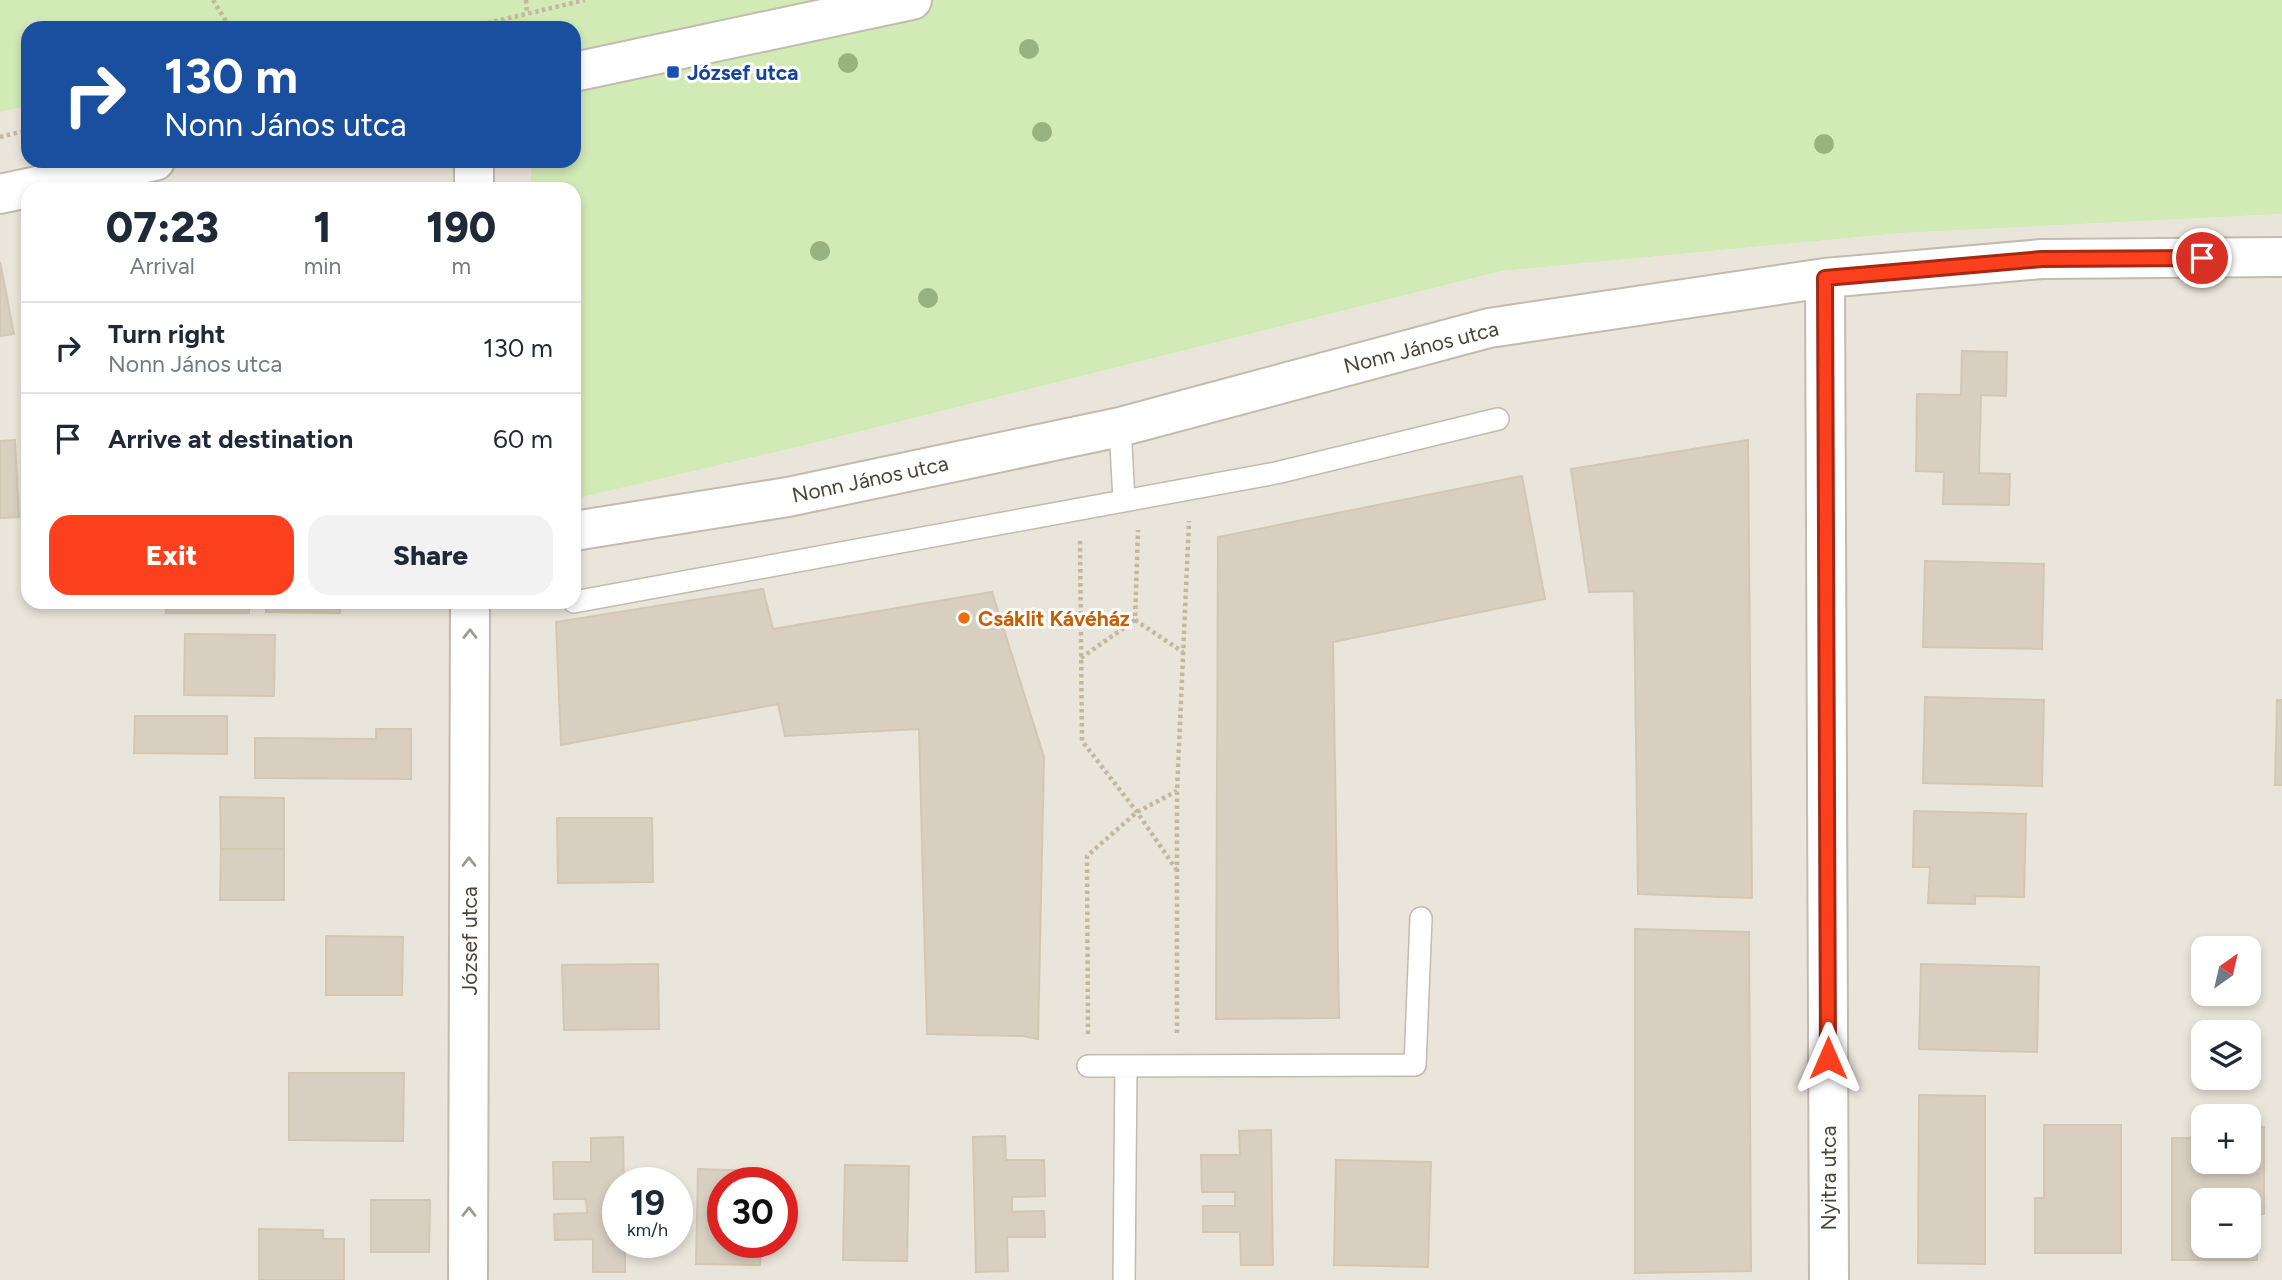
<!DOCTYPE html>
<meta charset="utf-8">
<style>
:root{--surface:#fff;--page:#f2f2f3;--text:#1f2937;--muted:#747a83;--line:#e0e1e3;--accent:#fc3f1d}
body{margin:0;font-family:Figtree,sans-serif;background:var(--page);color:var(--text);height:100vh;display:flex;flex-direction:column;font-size:26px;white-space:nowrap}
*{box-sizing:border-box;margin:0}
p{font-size:23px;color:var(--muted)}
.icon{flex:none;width:38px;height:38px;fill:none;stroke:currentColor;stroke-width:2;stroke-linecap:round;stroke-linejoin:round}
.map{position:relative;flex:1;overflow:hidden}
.side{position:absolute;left:21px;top:182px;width:560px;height:427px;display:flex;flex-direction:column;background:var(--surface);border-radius:21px;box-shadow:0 4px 10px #0003}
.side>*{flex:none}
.hud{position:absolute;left:21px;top:21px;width:560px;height:147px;border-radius:21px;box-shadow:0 4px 10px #0003;background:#1a4fa0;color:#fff;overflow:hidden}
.needle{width:46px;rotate:34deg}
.fabs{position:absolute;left:2191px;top:936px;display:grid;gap:14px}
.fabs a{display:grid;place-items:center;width:70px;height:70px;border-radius:14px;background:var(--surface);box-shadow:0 4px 10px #0003;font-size:35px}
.speed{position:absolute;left:602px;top:1167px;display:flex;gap:14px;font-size:35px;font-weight:700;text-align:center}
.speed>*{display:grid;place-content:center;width:91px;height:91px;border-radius:50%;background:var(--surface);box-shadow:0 4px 10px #0003;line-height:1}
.speed small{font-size:18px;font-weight:400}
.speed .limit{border:10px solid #d22;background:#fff;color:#111}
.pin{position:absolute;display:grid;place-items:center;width:60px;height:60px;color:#fff;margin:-30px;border:4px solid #fff;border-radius:50%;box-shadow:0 2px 7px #0007}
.me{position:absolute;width:77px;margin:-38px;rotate:0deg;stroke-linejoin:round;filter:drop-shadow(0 0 5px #0008)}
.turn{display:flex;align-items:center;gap:24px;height:147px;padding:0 28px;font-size:32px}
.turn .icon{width:91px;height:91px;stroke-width:2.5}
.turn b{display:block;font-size:49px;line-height:60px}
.eta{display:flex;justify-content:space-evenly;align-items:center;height:119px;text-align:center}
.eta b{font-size:42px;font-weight:800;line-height:49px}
.action{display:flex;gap:14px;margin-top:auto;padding:14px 28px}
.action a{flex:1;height:80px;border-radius:21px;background:var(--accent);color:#fff;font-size:28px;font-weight:800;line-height:80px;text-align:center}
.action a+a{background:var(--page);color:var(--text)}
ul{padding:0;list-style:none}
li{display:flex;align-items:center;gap:21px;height:91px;padding:0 28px;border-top:2px solid var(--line)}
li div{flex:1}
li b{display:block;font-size:26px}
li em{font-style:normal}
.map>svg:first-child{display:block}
.residential{fill:#eae5da;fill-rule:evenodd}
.green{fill:#d2eab5}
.building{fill:#d8cfc1;stroke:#d3c7b4;stroke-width:2;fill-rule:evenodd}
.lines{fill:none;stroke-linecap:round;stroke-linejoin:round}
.service-casing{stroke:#c2bbae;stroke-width:24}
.minor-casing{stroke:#c2bbae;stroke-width:42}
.tertiary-casing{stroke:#c2bbae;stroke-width:42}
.path{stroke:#c4b79f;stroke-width:4.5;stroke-dasharray:3.5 3.5;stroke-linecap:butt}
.service{stroke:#fff;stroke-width:21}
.minor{stroke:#fff;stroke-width:38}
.tertiary{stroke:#fff;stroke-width:38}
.tree{fill:#97b381}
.oneway{stroke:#9c9892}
.route-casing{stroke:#a42913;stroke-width:18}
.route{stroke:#fc3f1d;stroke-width:12}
.transit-dot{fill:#1a4fb4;stroke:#fff;stroke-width:2.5}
.food-dot{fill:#e8710a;stroke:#fff;stroke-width:2.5}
.labels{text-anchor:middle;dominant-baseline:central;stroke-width:6;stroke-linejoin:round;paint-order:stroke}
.transit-label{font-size:21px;font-weight:bold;fill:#164399;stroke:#fff;text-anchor:start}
.street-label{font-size:21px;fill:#4b4439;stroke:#fff}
.food-label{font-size:21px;font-weight:bold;fill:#c56008;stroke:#fff;text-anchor:start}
</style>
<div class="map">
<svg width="2282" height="1280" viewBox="0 0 2282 1280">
<rect width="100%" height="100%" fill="#f6f3ec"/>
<path class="residential" d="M28,106V161H531V189H28V602H574V499L802,446L1502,271L1902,233L2282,214V1280H0V112ZM2203,948H2249V994H2203ZM2203,1032H2249V1078H2203ZM2203,1116H2249V1162H2203ZM618,1183H677V1242H618ZM723,1183H782V1242H723ZM2203,1200H2249V1246H2203Z"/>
<path class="green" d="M0,0H2282V214L1902,233L1502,271L802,446L574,499V189H531V161H574V28H28V106L0,112Z"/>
<path class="building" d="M0,262L14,334L0,336Z
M1962,351L2007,352L2006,396L1981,395L1979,473L2010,474L2009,505L1943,504L1944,472L1916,471L1917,394L1961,395Z
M15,440L19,517L0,518V441Z
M1748,440L1752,898L1638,894L1634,591L1589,592L1571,469Z
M1522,476L1545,599L1333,642L1339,1018L1216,1019L1218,537Z
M1925,561L2044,564L2042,649L1923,647Z
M763,589L773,629L992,592L1044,757L1038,1039L1023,1036L927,1034L919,729L785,736L778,704L561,745L556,622Z
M167,602H249V613H166Z
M266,602H340V613L266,612Z
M185,634L275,635L274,696L184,695Z
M1925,697L2044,700L2042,786L1923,783Z
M2277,700H2282V785H2275Z
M135,716H227V754L134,753Z
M376,729H411V779L255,778V738L376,739Z
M220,797L284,798V849H221Z
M1914,811L2026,814L2024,897L1975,896V904L1928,903L1930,867H1913Z
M557,818H652L653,882L558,883Z
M221,849H284V900H220Z
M1635,929L1749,932L1751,1271L1635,1273Z
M326,936L403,937L402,995H326Z
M658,964L659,1029L564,1030L562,965Z
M1921,964L2039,967L2037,1052L1919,1049Z
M289,1073H404L403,1141L289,1140Z
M1919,1095L1985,1096V1264L1918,1263Z
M2044,1125H2121V1253H2035V1198H2044Z
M2249,1127H2264V1214H2257V1260H2172V1138H2203V1162H2249ZM2203,1200H2249V1246H2203Z
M1271,1130L1273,1265H1241L1240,1232H1203V1206H1235V1192H1202L1201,1155H1240L1239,1131Z
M1005,1136L1006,1160H1044L1045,1196L1012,1197V1212L1044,1211L1045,1237H1007L1008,1271L976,1272L973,1137Z
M623,1137L624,1183H618V1242H625V1272H593V1239L555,1240L554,1214L587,1213L586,1199H554L553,1162H591V1138Z
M1336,1160L1431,1162L1428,1267L1334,1265Z
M845,1165L909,1166L907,1261L843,1260Z
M698,1169L762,1171V1183H723V1242H761L760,1265L696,1264Z
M371,1200H430L429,1252H371Z
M259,1229L323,1230V1239H344V1280H259Z"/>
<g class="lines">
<defs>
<path id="service" d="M1120,427L1124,501
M574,602L1276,473L1498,419
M1088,1066L1415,1065L1421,918
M1124,1280L1126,1066"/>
<path id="minor" d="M1825,278L1829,1280
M574,531L788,497L1120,427L1489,328L1825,278L2042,259L2282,257"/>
<path id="tertiary" d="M574,72L912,0
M474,189V161
M0,194L155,161
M468,1280L470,602"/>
</defs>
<use href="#service" class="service-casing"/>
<use href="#minor" class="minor-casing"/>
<use href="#tertiary" class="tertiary-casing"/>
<path class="path" d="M213,0L230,28
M526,0L527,14
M467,28L585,0
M0,137L28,130
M1080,541L1082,741L1137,812L1176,869
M1135,620L1183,652
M1081,658L1135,620L1138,530
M1177,1033V791L1189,521
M1088,1034L1087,856L1137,812L1177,791"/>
<use href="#service" class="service"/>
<use href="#minor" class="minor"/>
<use href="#tertiary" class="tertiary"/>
</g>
<g class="tree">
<circle cx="1029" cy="49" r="10"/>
<circle cx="848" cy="63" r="10"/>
<circle cx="1042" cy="132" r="10"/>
<circle cx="1824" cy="144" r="10"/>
<circle cx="820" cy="251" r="10"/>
<circle cx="928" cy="298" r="10"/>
</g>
<defs><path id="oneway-chevron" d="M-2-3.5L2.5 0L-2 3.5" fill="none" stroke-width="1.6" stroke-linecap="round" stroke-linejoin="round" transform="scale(1.75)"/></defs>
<g class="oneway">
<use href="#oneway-chevron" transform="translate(470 634) rotate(-90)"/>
<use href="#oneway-chevron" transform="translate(469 862) rotate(-90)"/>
<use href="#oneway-chevron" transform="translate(469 1212) rotate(-90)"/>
</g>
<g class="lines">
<defs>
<path id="route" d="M1828,1058L1825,278L2042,259L2202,258"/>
</defs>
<use href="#route" class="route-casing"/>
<use href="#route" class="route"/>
</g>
<rect class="transit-dot" x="666" y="65" width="14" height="14" rx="3.5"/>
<circle class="food-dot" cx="964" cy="618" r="7"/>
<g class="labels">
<g class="transit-label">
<text x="687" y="72">József utca</text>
</g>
<g class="street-label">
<text transform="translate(1421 347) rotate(-14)">Nonn János utca</text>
<text transform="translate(870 479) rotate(-12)">Nonn János utca</text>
<text transform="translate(469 941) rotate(-90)">József utca</text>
<text transform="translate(1828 1178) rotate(-90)">Nyitra utca</text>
</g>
<g class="food-label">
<text x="978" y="618">Csáklit Kávéház</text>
</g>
</g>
</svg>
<div class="fabs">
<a><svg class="needle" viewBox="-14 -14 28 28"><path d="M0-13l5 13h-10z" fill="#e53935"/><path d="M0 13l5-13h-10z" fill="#747a83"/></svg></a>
<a><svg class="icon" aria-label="layers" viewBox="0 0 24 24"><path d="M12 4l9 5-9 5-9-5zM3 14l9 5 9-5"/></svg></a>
<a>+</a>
<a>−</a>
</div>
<div class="speed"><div>19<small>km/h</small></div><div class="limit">30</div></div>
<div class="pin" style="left:2202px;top:258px;background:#d93025"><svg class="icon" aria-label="arrive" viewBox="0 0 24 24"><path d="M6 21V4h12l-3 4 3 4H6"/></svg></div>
<svg class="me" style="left:1828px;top:1058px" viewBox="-20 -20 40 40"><path d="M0-17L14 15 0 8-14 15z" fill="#fc3f1d" stroke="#fff" stroke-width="4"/></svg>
<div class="hud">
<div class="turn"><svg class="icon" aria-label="right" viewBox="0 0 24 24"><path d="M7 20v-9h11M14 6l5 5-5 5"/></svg><div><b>130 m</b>Nonn János utca</div></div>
</div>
<section class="side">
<div class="eta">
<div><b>07:23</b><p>Arrival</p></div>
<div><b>1</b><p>min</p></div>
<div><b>190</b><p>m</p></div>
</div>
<ul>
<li><svg class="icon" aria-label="right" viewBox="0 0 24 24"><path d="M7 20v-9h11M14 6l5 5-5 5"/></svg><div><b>Turn right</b><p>Nonn János utca</p></div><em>130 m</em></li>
<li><svg class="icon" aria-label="arrive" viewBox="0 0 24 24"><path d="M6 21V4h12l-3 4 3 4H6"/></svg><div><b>Arrive at destination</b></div><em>60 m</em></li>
</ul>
<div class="action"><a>Exit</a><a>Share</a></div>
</section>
</div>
